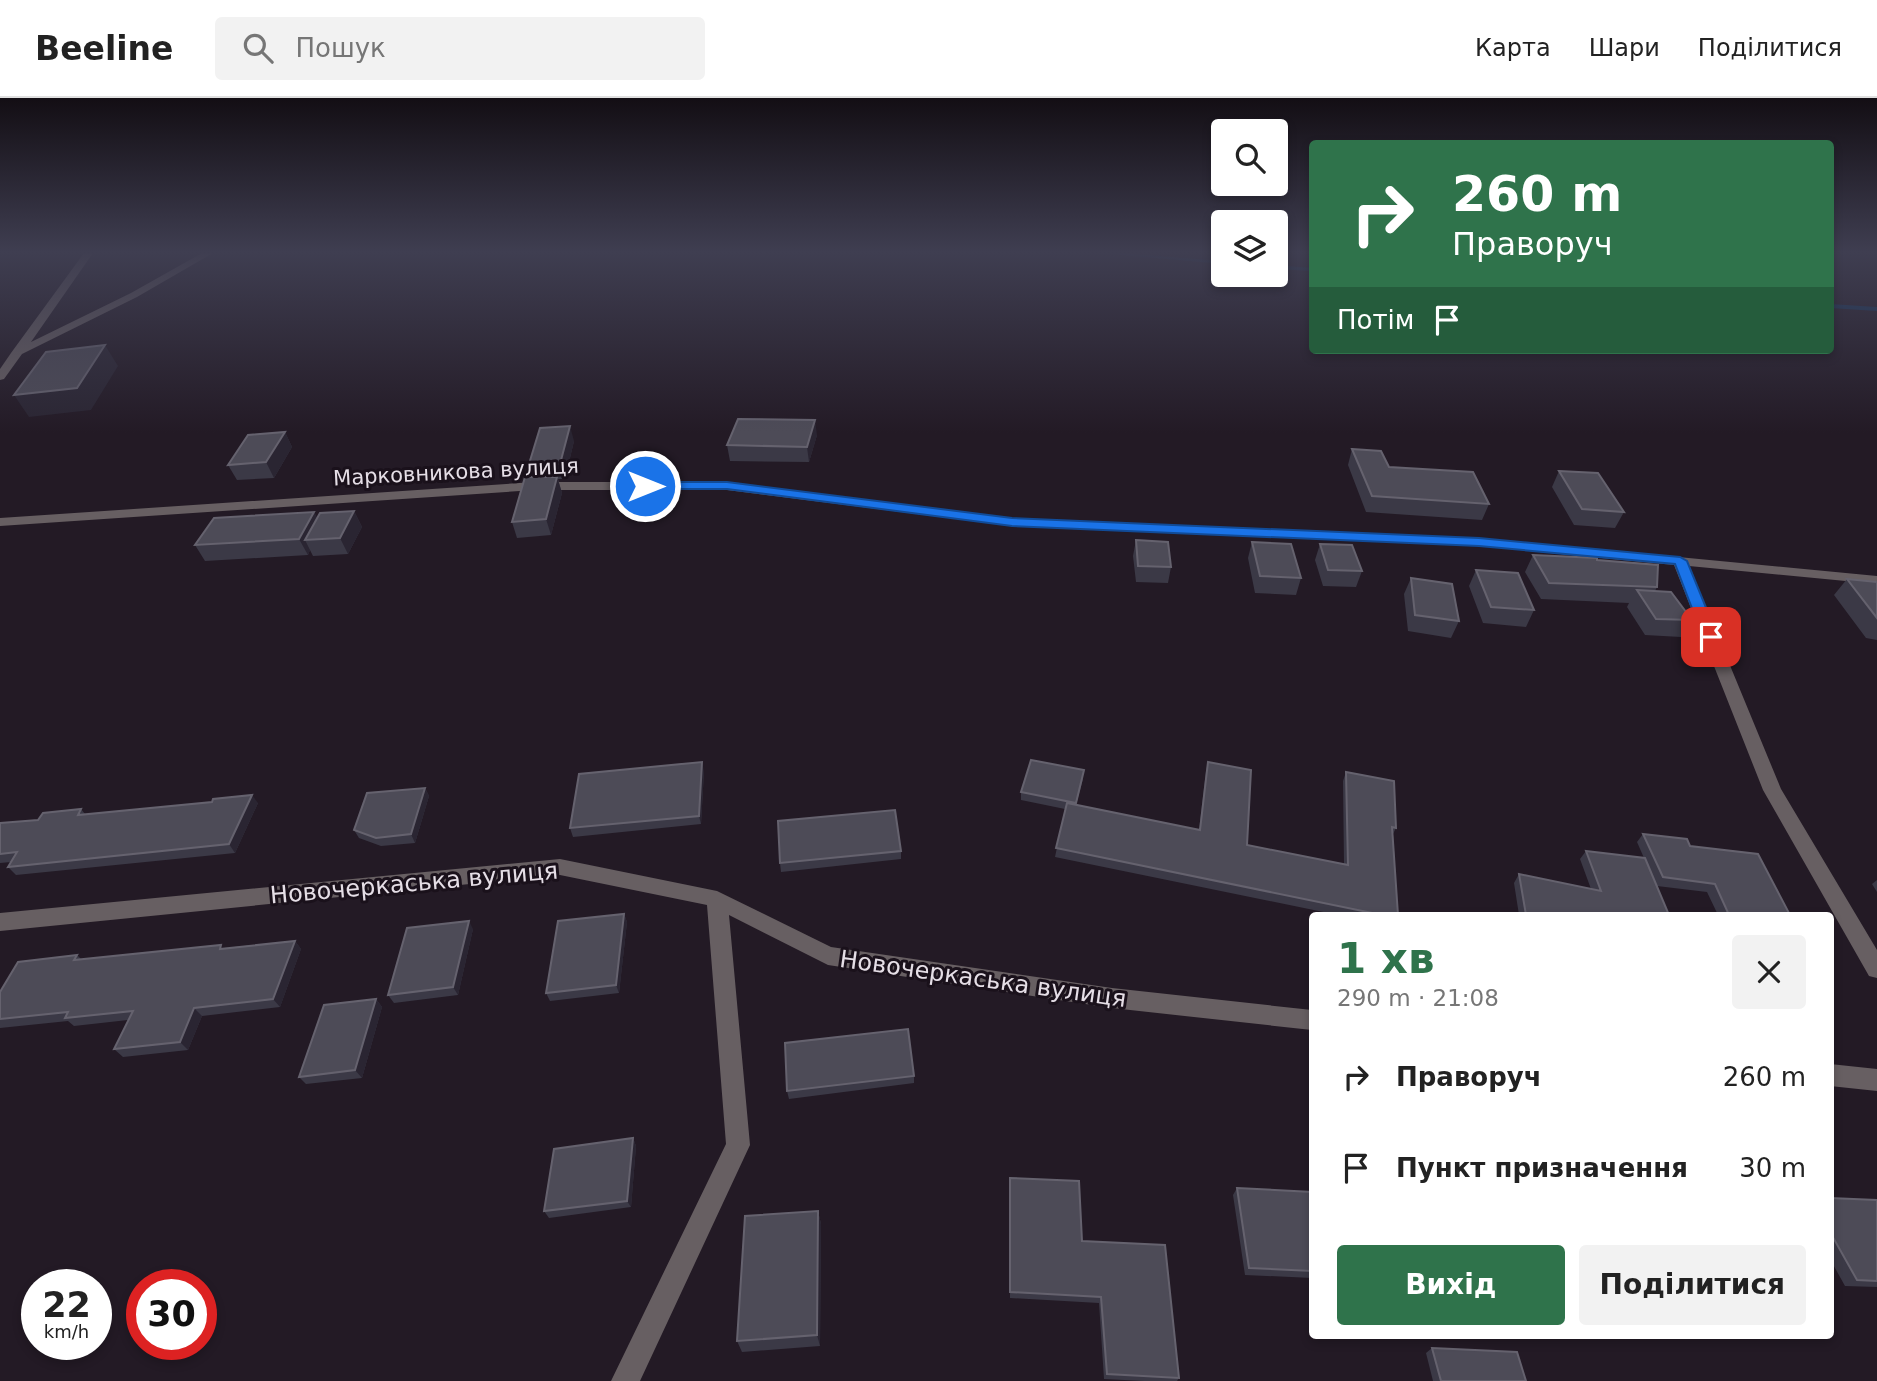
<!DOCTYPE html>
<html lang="uk">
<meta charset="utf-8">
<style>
:root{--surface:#fff;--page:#f2f2f2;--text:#222;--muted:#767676;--line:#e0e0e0;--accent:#2f734b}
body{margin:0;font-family:"DejaVu Sans",sans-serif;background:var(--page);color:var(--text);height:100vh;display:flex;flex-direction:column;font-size:26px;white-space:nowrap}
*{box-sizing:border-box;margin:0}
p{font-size:23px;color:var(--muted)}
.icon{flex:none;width:38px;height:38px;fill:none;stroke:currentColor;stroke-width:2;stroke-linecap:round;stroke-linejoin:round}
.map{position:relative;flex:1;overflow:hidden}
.side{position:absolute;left:1309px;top:814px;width:525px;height:427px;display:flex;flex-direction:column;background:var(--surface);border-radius:7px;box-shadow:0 4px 10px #0003}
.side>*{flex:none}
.guide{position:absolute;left:1309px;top:42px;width:525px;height:214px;border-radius:7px;box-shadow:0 4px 10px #0003;background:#2f734b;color:#fff;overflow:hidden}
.buttons{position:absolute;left:1211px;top:21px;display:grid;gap:14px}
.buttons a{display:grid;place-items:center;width:77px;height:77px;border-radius:7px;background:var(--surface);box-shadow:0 4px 10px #0003;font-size:35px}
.speed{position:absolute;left:21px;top:1171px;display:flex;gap:14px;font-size:35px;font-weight:700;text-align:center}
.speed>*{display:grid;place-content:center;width:91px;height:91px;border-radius:50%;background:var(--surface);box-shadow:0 4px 10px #0003;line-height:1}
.speed small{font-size:18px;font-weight:400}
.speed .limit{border:10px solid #d22;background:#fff;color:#111}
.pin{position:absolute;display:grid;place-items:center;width:60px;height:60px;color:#fff;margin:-30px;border-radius:14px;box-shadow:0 4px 10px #0006}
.me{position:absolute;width:77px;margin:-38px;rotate:90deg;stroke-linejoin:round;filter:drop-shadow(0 0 5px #0008)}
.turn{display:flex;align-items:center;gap:24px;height:147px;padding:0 28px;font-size:32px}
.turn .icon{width:91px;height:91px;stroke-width:2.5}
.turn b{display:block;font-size:49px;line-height:60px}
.then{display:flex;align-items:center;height:66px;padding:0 28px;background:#0003;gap:14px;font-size:26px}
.round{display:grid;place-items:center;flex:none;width:74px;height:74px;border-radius:7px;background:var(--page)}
.headline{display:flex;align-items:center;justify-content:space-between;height:119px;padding:0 28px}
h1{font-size:42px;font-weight:800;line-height:52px;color:var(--accent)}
.cta{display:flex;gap:14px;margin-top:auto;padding:14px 28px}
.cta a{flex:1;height:80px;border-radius:7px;background:var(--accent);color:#fff;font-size:28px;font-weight:800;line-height:80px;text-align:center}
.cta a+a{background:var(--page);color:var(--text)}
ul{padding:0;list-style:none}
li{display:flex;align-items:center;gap:21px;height:91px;padding:0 28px}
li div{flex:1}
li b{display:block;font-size:26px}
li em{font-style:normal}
header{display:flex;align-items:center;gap:42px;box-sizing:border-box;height:98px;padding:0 35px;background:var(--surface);border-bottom:2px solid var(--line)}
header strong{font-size:33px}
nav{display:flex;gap:38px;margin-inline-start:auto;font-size:24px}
.search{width:490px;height:63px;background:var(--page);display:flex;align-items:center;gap:18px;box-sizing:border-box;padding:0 24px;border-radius:7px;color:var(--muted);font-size:26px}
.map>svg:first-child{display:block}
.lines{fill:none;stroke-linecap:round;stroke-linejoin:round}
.stream{fill:#10355e;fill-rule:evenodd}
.minor{fill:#675f62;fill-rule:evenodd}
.wall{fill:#3b3946}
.shaded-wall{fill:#2a2532}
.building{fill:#4d4b57;stroke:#65626e;stroke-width:2}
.route{fill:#1a73e8;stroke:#114b97;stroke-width:2}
.labels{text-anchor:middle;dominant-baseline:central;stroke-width:6;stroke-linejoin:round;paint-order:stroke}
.far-street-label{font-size:21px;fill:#e5dee6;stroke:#1a111b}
.street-label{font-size:24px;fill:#e5dee6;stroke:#1a111b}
</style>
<header>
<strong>Beeline</strong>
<div class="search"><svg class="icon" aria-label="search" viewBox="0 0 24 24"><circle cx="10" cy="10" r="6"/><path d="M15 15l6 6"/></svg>Пошук</div>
<nav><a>Карта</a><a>Шари</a><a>Поділитися</a></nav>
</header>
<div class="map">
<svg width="1877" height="1283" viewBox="0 0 1877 1283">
<rect width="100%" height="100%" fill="#231a25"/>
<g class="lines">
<path class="stream" d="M1099,155H1122L1223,163V166Z
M1276,167L1312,170V173L1276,171Z
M1830,206L1877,209V213L1830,210Z"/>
<path class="minor" d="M84,155H93L31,244L131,195L202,155H213L137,199L22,256L4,281L0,282V271L11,255Z
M535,384H727L1012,420L1479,440L1877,478V486L1689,468L1781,691L1877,852V880L1869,878L1763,692L1674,467L1479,448L1012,428L727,392H535L0,428V420Z
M560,761L717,793L831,849L1112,890L1312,912V932L1112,910L828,867L729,817L750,1047L640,1283H611L726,1046L707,807L560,777L0,833V815Z
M1830,966L1877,971V993L1830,988Z"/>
</g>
<path class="wall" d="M285,334L292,349L274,380L237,382L228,367Z
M817,337L809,364L730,363L727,347Z
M574,343L565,381H558L562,395L551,437L517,440L512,424L533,379L529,366Z
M1352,351L1389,369L1489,406L1482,422L1366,414L1348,367Z
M1559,373L1624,414L1615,430L1574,427L1552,389Z
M354,413L362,429L348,456L313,458L310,452L308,457L205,463L195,447L314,414L317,420Z
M1136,442L1171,469L1168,485L1136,484L1133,458Z
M1252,444L1301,480L1296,497L1255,495L1248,460Z
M1320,446L1362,473L1356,489L1323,488L1315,462Z
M1533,457L1597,462L1657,489L1655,493L1692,522L1681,539L1645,537L1627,509L1629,505L1541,501L1525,474Z
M1476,472L1534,512L1526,529L1483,525L1469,488Z
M1411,480L1459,523L1451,540L1408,533L1404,496Z
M1847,481L1877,484V542L1866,540L1834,497Z
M1208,664L1247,747L1344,766L1343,683L1346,674L1396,730L1393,736L1398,817H1338L1055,759L1065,711L1021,702V694L1083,681L1076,707L1199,732L1206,673Z
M704,673L701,726L573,739L570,730Z
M425,690L429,698L415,745L381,748L359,740L354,732Z
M258,705L235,755L16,777L8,769L11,764L0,765V725L38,722L81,711L85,716Z
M1643,736L1690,748L1790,817H1718L1707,794L1657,788L1669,817H1519L1514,785L1519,776L1591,791L1580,761L1586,753L1644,760L1637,744Z
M901,753V761L781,774L780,765Z
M1877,782V794L1872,786Z
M624,816L627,824L619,895L550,903L546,895Z
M473,831L458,897L394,905L388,897Z
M295,843L301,851L280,909L202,918L188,952L123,959L114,951L128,922L74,928L68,923L0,930V894L77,857L81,861L224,850Z
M376,901L382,909L362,980L306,986L299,979Z
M914,978V985L789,1001L787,993Z
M633,1040L636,1048L631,1109L549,1120L544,1113Z
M1010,1080L1082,1143L1179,1280L1177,1283H1144L1104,1281L1099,1205L1010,1200Z
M1237,1090L1312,1094V1180L1245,1177L1233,1097Z
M1830,1100L1877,1102V1189L1845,1188L1830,1161Z
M818,1113L821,1126L820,1248L742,1254L737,1243Z
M1703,1237H1788L1780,1241Z
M1432,1250L1526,1283H1433L1426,1255Z"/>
<path class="shaded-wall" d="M105,247L118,268L91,312L29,319L14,297Z
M815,322L817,337L809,364L807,349Z
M570,328L574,343L565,381L560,366Z
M285,334L292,349L274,380L266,364Z
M557,379L562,395L551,437L546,421Z
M354,413L362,429L348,456L340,440Z
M314,414L322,430L305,442L310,452L308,457L299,441Z
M702,664L704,673L701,726L699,718Z
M425,690L429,698L415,745L411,736Z
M252,697L258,705L235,755L229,746Z
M624,816L627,824L619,895L616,887Z
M469,823L473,831L458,897L453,889Z
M295,843L301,851L280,909L273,901Z
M376,901L382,909L362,980L355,972Z
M194,910L202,918L188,952L180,944Z
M633,1040L636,1048L631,1109L627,1103Z
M818,1113L821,1126L820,1248L817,1237Z"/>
<path class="building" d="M105,247L77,290L14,297L46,254Z
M738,321L815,322L807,349L727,347Z
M570,328L560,366H529L540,330Z
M285,334L266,364L228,367L248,337Z
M1352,351L1381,353L1389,369L1473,374L1489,406L1372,398Z
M1559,373L1598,375L1624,414L1582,411Z
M525,379H557L546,421L512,424Z
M354,413L340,440L305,442L320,415Z
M314,414L299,441L195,447L214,420Z
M1136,442L1168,444L1171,469L1138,468Z
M1252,444L1291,446L1301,480L1260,478Z
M1320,446L1352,447L1362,473L1328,472Z
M1533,457L1597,460V462L1658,467L1657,489L1549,485Z
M1476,472L1518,475L1534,512L1491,509Z
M1411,480L1452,486L1459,523L1415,517Z
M1847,481L1877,484V520Z
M1637,492L1671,494L1692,522L1656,521Z
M1031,662L1084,672L1076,705L1021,694Z
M702,664L699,718L570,730L579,676Z
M1208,664L1251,672L1247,747L1348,767L1346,674L1394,683L1396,730L1392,729L1398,817H1382L1056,750L1067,705L1200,732Z
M425,690L411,736L376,740L354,732L367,695Z
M252,697L229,746L8,769L17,754L0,756V725L38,722L43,715L81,711L78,717L212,704L213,701Z
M895,712L901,753L780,765L778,723Z
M1643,736L1687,741L1690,748L1758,756L1790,817H1729L1715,786L1663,779Z
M1586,753L1645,760L1669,817H1526L1519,776L1601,793Z
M624,816L616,887L546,895L558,823Z
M469,823L453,889L388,897L407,830Z
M295,843L273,901L194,910L180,944L114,951L133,913L65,920L68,914L0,921V894L18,864L77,857L74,862L221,847L220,851Z
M376,901L355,972L299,979L324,907Z
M908,931L914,978L787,993L785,945Z
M633,1040L627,1103L544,1113L554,1051Z
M1010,1080L1079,1083L1082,1143L1165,1147L1179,1280L1107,1276L1101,1199L1010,1194Z
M1237,1090L1312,1094V1173L1249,1170Z
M1830,1100L1877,1102V1183L1857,1182L1830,1134Z
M818,1113L817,1237L737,1243L745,1118Z
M1432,1250L1517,1254L1526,1283H1441Z"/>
<linearGradient id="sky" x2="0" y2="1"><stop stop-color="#130e14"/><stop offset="0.46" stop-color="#3f3e51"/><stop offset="1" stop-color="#3f3e51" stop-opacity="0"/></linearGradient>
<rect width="1877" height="335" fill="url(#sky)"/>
<path class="route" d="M727,384L1012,420L1479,440L1680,459L1687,463L1718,539L1711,544L1703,539L1675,466L1479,448L1012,428L727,391H645L639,388L645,384Z"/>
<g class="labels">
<g class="far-street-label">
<text transform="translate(456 374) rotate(-3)">Марковникова вулиця</text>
</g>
<g class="street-label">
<text transform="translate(414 785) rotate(-5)">Новочеркаська вулиця</text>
<text transform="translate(983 881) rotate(8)">Новочеркаська вулиця</text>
</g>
</g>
</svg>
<div class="buttons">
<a><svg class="icon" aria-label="search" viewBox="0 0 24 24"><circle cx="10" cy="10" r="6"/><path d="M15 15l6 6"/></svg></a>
<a><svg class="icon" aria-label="layers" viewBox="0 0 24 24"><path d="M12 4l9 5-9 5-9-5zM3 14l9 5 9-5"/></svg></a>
</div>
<div class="speed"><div>22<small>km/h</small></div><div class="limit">30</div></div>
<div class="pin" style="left:1711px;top:539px;background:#d93025"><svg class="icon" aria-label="arrive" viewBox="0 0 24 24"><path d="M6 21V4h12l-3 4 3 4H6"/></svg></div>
<svg class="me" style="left:645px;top:388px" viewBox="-20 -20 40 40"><circle r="17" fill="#1a73e8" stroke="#fff" stroke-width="3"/><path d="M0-11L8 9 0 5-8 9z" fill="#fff"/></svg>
<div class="guide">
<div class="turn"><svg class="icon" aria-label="right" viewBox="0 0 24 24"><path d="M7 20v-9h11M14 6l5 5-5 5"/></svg><div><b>260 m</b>Праворуч</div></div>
<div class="then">Потім<svg class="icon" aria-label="arrive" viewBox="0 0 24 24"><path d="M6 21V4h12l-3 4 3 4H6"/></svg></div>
</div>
<section class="side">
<div class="headline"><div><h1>1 хв</h1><p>290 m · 21:08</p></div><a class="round"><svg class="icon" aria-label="close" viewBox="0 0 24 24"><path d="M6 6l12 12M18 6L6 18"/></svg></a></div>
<ul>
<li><svg class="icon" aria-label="right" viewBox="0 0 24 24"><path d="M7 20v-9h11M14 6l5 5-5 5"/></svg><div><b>Праворуч</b></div><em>260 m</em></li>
<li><svg class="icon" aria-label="arrive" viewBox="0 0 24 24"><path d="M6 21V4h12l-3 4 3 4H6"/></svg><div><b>Пункт призначення</b></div><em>30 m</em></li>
</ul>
<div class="cta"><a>Вихід</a><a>Поділитися</a></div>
</section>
</div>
